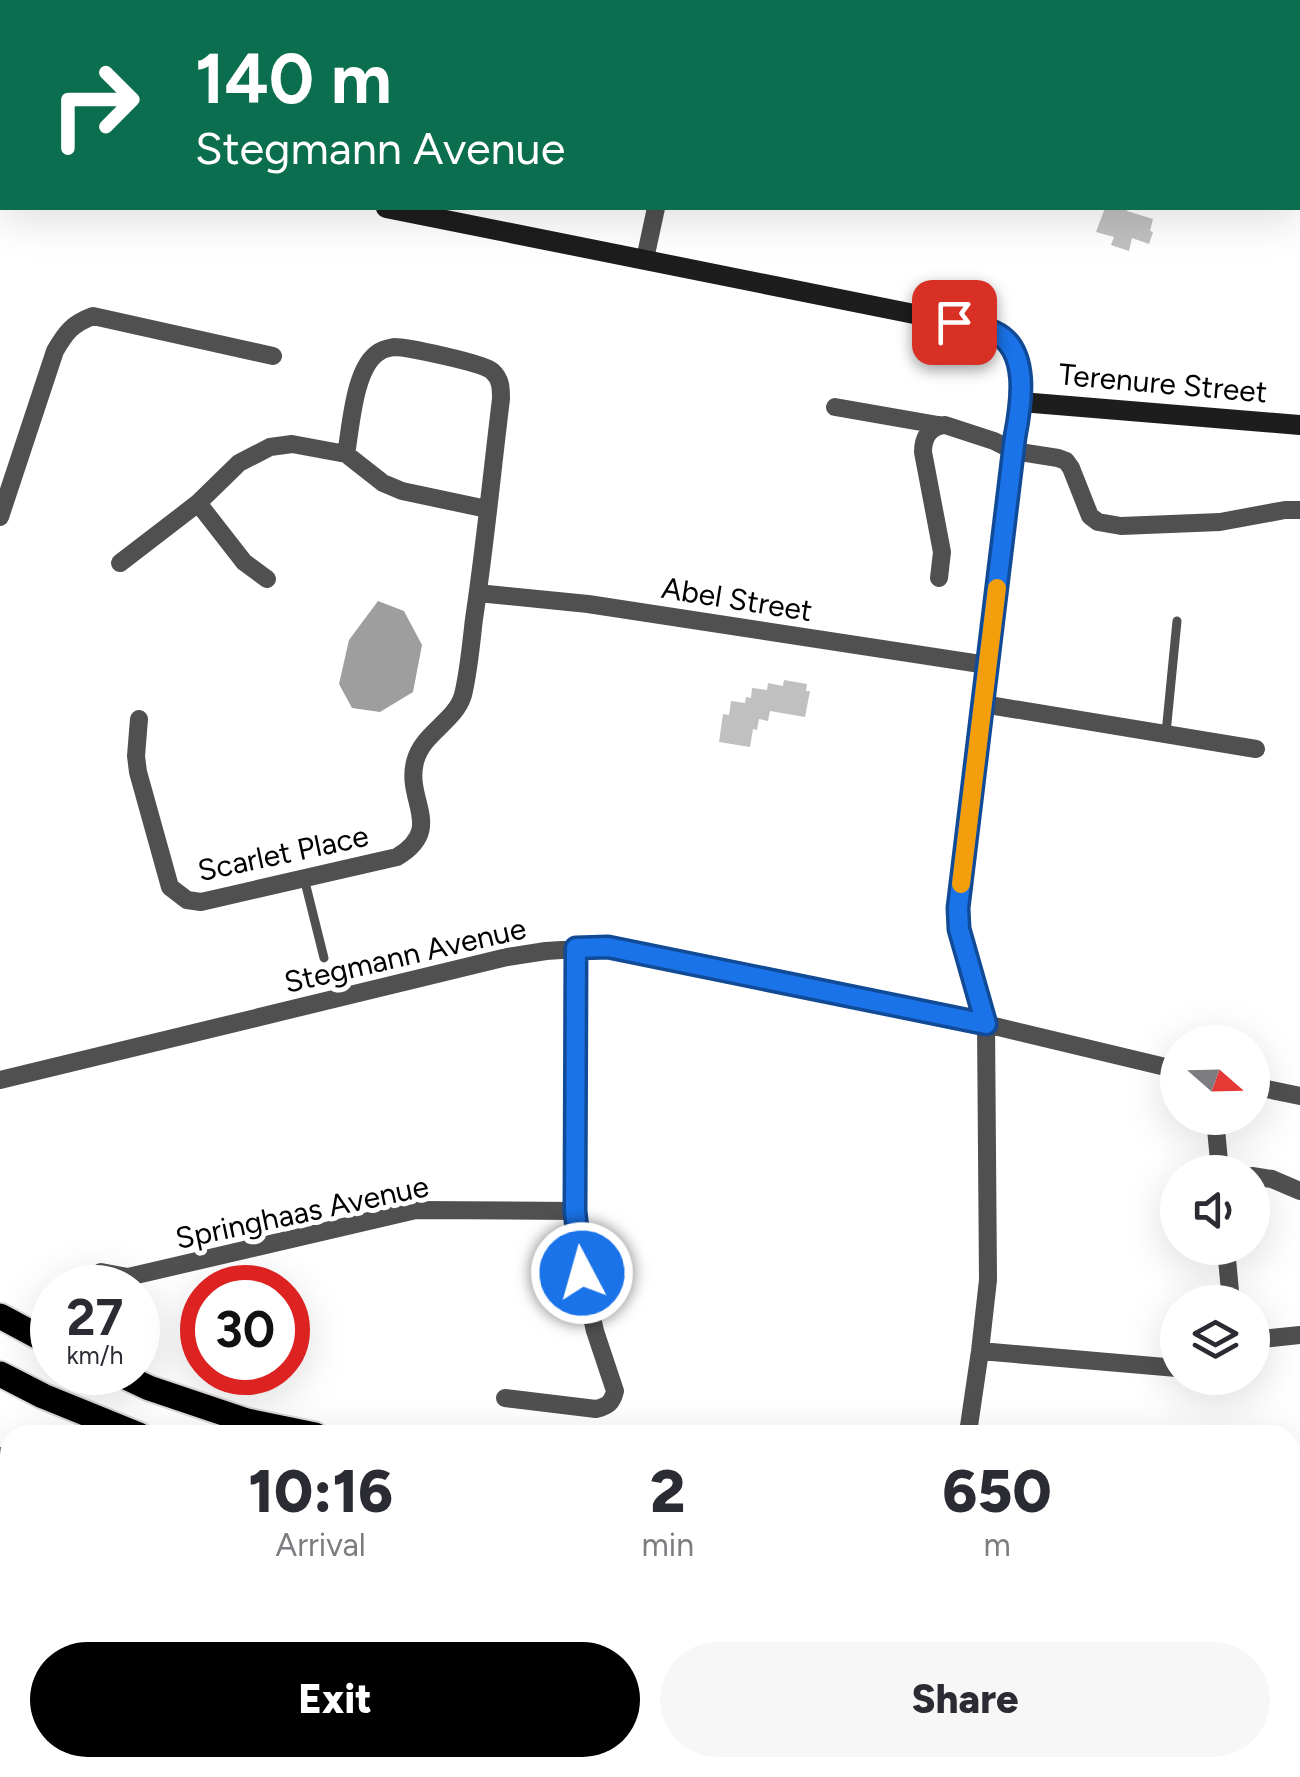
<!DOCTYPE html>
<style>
:root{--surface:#fff;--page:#f7f7f7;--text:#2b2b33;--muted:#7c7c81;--accent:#000}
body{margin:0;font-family:Figtree,sans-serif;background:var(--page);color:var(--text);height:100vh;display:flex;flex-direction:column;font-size:38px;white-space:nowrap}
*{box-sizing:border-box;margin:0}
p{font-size:32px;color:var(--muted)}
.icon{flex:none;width:55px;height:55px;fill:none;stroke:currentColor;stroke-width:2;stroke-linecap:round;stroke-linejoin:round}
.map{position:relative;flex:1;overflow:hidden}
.drawer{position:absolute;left:0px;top:1425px;width:1300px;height:352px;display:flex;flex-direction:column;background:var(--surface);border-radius:30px 30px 0 0;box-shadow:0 10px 40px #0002}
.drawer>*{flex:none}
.banner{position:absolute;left:0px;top:0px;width:1300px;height:210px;box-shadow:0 10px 40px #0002;background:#0b6e4f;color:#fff;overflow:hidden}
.needle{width:65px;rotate:110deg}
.fabs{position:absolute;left:1160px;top:1025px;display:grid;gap:20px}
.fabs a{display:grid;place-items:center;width:110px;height:110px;border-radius:50%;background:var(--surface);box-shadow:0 10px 40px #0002;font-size:50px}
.speed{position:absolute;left:30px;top:1265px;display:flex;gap:20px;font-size:50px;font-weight:700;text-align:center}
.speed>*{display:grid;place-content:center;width:130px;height:130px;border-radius:50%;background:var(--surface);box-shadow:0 10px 40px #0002;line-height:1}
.speed small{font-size:25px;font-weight:400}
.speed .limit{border:15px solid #d22;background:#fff;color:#111}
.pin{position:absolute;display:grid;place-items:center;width:85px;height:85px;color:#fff;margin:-42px;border-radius:20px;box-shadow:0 5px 15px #0006}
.me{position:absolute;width:110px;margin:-55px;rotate:354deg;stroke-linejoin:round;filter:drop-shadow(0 0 8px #0008)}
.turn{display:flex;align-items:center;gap:35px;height:210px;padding:0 30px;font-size:45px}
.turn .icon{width:130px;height:130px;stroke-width:2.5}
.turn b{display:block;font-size:70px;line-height:85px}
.eta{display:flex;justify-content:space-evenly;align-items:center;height:170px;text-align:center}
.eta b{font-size:60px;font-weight:800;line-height:70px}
.action{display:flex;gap:20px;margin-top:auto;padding:20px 30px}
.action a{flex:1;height:115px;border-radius:60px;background:var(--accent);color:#fff;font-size:40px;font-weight:800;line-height:115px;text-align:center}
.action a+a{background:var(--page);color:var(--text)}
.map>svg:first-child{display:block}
.water{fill:#9e9e9e}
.building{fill:#c0c0c0}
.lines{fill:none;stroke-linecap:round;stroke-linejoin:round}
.primary-casing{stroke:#dbdbdb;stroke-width:29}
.lane{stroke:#505050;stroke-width:9}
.street{stroke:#505050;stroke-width:18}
.secondary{stroke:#1d1d1d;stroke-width:20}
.primary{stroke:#000;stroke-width:25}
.route-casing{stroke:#114b97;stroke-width:25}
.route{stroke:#1a73e8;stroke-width:18}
.slow{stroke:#f59e0b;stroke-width:18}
.labels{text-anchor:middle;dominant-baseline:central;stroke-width:10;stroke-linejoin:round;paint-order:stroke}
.street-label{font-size:30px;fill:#000;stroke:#fff}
</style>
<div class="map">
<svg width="1300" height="1777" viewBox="0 0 1300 1777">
<rect width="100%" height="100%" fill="#fff"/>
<path class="water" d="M378,601L404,611L422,645L413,692L380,712L352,708L339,684L349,640Z"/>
<path class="building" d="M1105,208H1128L1127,211L1153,219L1150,231L1153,232L1149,244L1132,238L1129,251L1111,245L1114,237L1096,232Z
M784,680L807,684L806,691H810L805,717L770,711L768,721L759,719L757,730L753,729L750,747L719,742L723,714L729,715L731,701L745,703L746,697L751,698L752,688L767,690L768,683L783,686Z"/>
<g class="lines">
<defs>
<path id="primary" d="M0,1316L52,1344
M115,1372L149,1388L247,1421L315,1435
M0,1374L43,1396L139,1435
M1290,1526H1300
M1290,1569H1300"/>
</defs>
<use href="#primary" class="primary-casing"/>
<path class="lane" d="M1166,733L1177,621
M304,878L324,958"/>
<path class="street" d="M116,0L118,2
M490,2V0
M697,2L698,0
M902,2V0
M1107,2V0
M1298,43L1300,35
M645,259L656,208
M835,407L938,425
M198,503L244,562L267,579
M0,517L55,351C66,332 72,324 93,316L273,356
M120,563L198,503L239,463L270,447L292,444L346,454
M939,578L942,552L923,452C923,437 930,426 945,425L994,441L1014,451L1058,458L1066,461L1071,468L1090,516L1098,522L1121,526L1220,522L1285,510H1300
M478,593L588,604L987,665
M983,704L1256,749
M139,719L136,756L138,772L170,887L187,900L201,902L397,857C445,828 405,801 415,762C422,733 455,722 463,695C469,670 471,644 474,619C485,546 492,472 501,399C501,388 501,379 492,371C483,363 407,347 394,347C389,348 383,349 379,352C354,367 351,427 346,454L383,483L402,491L487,509
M0,1080L507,957L546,951L608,947L986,1024L1178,1070
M1252,1086L1300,1096
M1215,1118L1220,1172
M1252,1176L1272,1179L1300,1191
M1226,1248L1231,1302
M101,1272L128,1277L416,1210L575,1211
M1252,1340L1300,1335
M980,1351L1177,1368
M505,1398L596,1409C608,1406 612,1403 615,1391L595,1331L582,1273L575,1211L576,948
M969,1426L980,1351L988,1280L986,1024L964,950L959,929L958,907L1015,437L1021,402
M0,1456L10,1459
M0,1699L10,1700
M655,1768L743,1777
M261,1777L263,1768
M848,1777L849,1768
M923,1777L924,1768"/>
<path class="secondary" d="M0,143H2
M386,208L954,322C1015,338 1016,339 1021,402L1300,425"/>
<use href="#primary" class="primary"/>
</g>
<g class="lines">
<defs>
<path id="route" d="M582,1273L575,1211L576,948L608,947L986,1024L959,929L958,908L1015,437C1021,406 1031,349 994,332C982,327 967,325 954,322"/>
</defs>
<use href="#route" class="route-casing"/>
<use href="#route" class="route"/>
<path class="slow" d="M961,884L997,588"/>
</g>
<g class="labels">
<g class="street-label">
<text transform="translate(1163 383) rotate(5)">Terenure Street</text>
<text transform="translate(737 599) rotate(9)">Abel Street</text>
<text transform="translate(283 853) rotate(-12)">Scarlet Place</text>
<text transform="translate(405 955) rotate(-13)">Stegmann Avenue</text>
<text transform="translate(302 1212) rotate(-12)">Springhaas Avenue</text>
</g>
</g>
</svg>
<div class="fabs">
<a><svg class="needle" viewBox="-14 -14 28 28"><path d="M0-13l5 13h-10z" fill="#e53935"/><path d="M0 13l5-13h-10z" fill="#7c7c81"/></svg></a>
<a><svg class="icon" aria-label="sound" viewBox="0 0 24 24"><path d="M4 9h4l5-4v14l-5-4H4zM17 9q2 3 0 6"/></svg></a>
<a><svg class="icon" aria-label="layers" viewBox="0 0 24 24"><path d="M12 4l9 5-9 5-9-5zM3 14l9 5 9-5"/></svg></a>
</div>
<div class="speed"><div>27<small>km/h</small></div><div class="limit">30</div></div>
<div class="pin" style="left:954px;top:322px;background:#d93025"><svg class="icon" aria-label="arrive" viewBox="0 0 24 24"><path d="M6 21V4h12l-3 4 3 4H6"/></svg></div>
<svg class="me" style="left:582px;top:1273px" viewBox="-20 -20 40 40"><circle r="17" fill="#1a73e8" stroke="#fff" stroke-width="3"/><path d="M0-11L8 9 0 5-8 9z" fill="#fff"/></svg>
<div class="banner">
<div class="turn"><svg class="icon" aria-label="right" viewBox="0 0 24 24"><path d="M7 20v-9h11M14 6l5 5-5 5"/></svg><div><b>140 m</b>Stegmann Avenue</div></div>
</div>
<section class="drawer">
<div class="eta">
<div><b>10:16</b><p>Arrival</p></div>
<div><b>2</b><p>min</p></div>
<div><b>650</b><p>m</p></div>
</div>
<div class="action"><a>Exit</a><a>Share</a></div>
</section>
</div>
